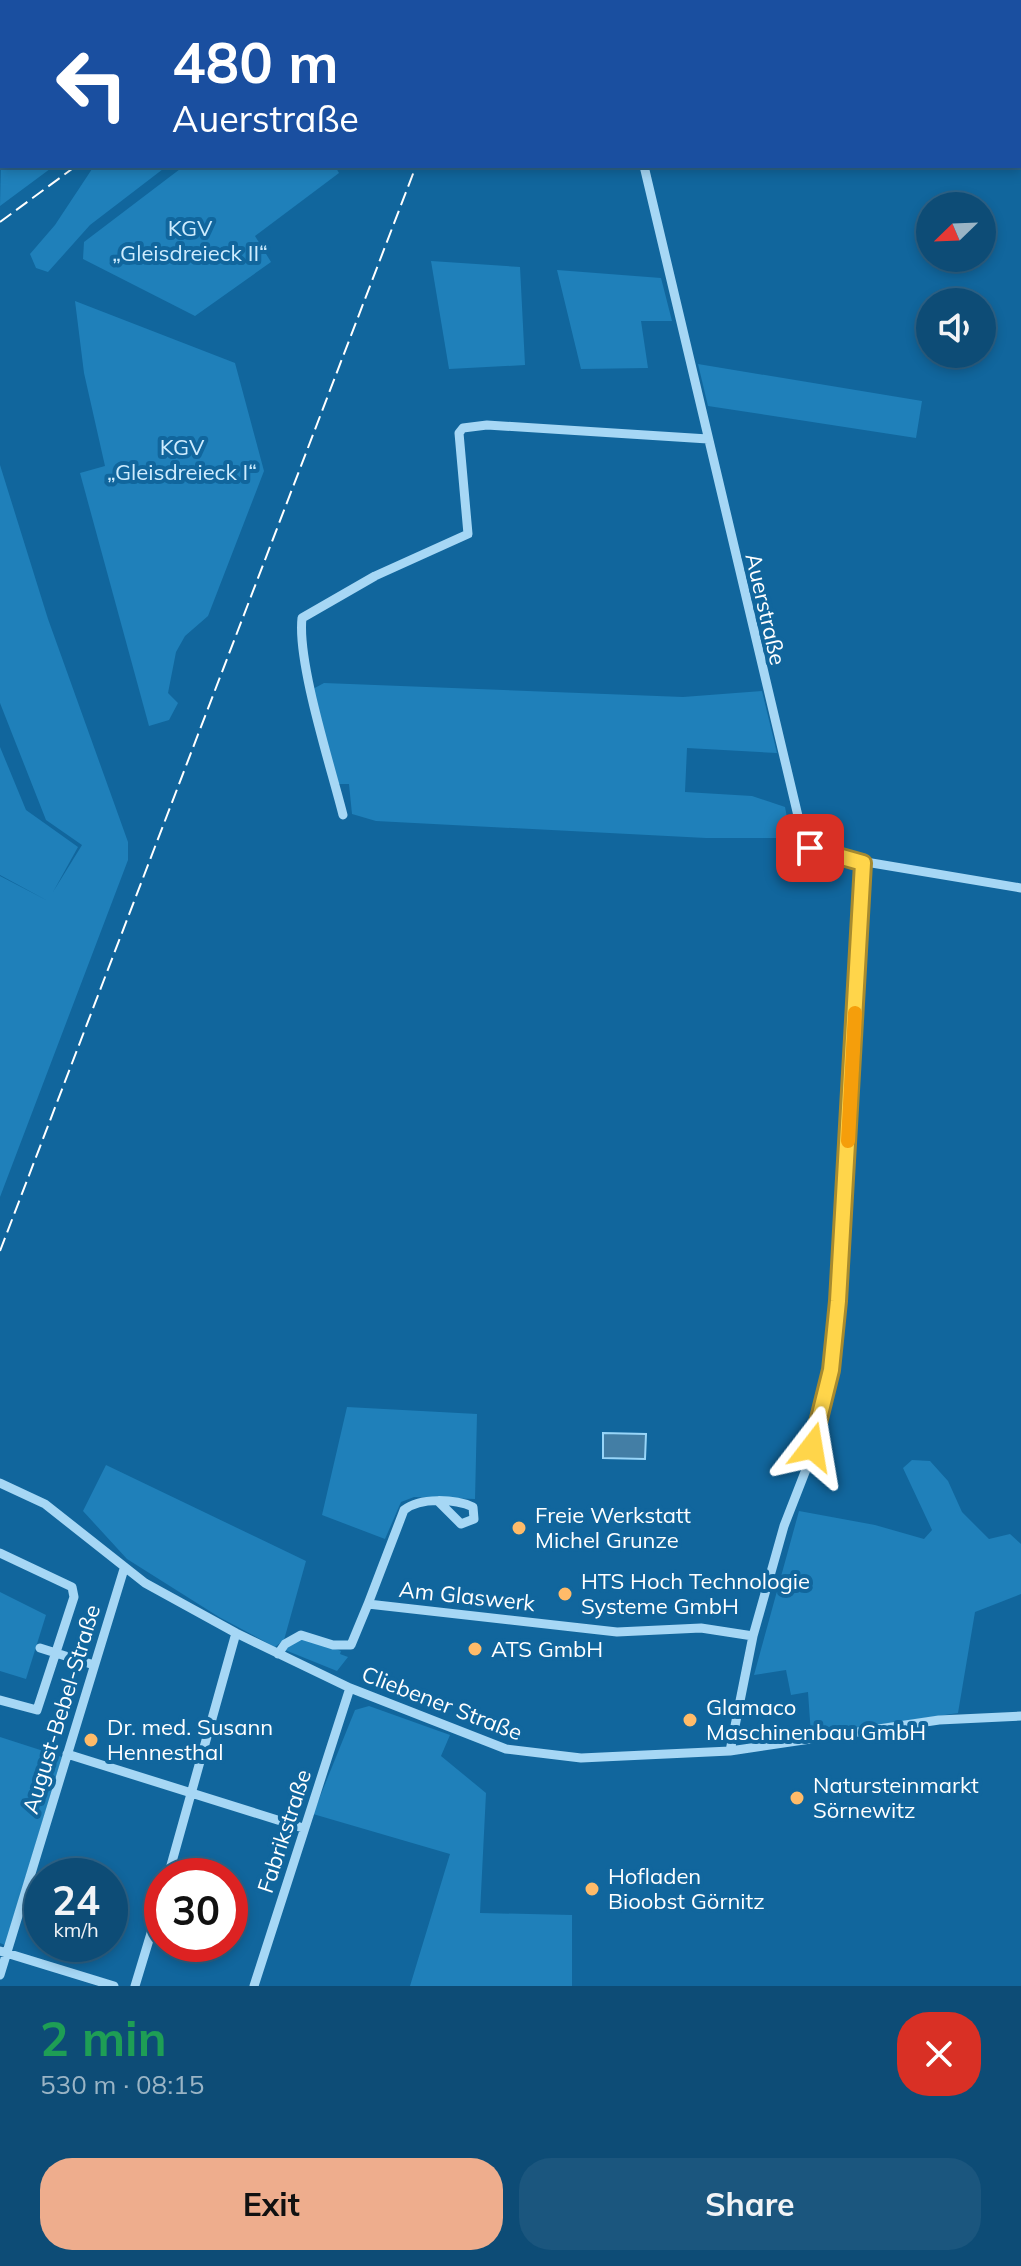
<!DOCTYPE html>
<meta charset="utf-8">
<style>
:root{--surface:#0d4c76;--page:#1b567e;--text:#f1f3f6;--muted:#9ab4c5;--line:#2d6388;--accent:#eead8d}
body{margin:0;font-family:Mulish,sans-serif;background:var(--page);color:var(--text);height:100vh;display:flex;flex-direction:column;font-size:30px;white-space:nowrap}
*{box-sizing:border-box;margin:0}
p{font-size:26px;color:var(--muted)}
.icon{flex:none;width:44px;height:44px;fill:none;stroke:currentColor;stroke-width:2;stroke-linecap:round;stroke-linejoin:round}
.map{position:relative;height:1986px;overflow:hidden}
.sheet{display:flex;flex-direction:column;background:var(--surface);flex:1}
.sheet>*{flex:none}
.hud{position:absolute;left:0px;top:0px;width:1022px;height:168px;box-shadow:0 4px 12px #0003,0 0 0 2px var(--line);background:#1a4fa0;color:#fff;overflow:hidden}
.needle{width:52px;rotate:247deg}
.fabs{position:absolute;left:916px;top:192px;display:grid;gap:16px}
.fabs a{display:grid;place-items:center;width:80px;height:80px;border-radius:50%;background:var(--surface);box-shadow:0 4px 12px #0003,0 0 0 2px var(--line);font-size:40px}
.speed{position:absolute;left:24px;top:1858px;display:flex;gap:16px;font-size:40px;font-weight:700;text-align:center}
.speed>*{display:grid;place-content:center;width:104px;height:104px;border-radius:50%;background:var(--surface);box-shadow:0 4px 12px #0003,0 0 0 2px var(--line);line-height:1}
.speed small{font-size:20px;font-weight:400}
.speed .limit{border:12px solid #d22;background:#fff;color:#111}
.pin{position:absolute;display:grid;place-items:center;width:68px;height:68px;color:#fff;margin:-34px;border-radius:16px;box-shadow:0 4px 12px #0006}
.me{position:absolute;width:88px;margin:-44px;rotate:14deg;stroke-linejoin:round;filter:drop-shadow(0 0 6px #0008)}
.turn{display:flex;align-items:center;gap:28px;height:168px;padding:0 40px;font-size:36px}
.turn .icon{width:104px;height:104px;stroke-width:2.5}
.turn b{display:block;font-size:56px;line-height:68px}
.round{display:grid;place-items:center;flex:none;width:84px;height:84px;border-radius:32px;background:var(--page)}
.head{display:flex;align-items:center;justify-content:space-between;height:136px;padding:0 40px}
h1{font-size:48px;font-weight:700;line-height:60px;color:#1e9e55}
.primary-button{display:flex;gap:16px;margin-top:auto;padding:16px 40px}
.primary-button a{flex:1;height:92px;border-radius:32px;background:var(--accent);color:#111;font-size:32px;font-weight:700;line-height:92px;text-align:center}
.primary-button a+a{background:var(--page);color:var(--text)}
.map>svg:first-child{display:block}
.green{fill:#1f80ba}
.water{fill:#437ea5;stroke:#98d5f8;stroke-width:2}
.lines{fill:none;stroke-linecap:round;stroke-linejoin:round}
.minor{stroke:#a6d7f5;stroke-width:9}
.rail{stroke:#fff;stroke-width:2;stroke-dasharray:14 6;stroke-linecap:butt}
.route-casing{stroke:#a68a30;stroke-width:20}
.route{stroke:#ffd54a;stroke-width:14}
.slow{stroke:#f59e0b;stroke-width:14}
.poi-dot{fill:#ffbb69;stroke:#11669d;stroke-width:3}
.labels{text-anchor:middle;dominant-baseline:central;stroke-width:8;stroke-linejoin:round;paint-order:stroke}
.park-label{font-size:22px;fill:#ceecfe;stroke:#11669d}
.street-label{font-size:22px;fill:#fff;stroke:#11669d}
.poi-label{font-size:22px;fill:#fff;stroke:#11669d;text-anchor:start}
</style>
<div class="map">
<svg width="1021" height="1986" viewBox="0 0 1021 1986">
<rect width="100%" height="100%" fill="#11669d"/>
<path class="green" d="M2,116V166H54L0,206Z
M94,166H167L90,225L48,272L36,268L30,254L55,225Z
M184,166H335L339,173L255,236L271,262L195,316L83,259L84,242Z
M431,261L520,267L525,365L449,369Z
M557,270L661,278L672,321H641L648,368L581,369Z
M75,301L235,363L264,471L208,616L185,636L176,652L168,693L178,703L169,720L149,726L80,473L105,466L84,373Z
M698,364L922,401L916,438L708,406Z
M0,465L48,619L128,842V860L0,1197V876L48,901L0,875V747L26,810L78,847L53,892L82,845L46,820L0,703Z
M324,683L683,697L762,691L777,753L687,748L685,792L752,796L785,807L791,838H706L376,821L352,814L349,784H336L311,690Z
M347,1407L477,1414L475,1499L414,1497L401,1502L385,1539L322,1515Z
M912,1460L930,1461L948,1481L962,1512L989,1539L1010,1534L1021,1544V1594L975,1612L958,1713L811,1735L808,1692L791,1695L786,1670L754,1675L799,1511L875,1525L924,1539L932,1530L903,1468Z
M106,1465L306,1561L284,1640L275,1647L219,1617L127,1559L83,1511Z
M0,1592L46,1615L26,1679L0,1671Z
M305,1638L341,1651L340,1654L348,1657L337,1671L285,1650L292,1642Z
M369,1706L450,1735L441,1756L486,1793L480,1913L572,1915V1986H410L450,1854L313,1814L355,1710Z
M0,1737L62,1757L5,1945L0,1943Z"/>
<path class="water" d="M603,1433L646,1434L645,1459L603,1458Z"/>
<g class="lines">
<path class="minor" d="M607,0V2
M816,0L834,2
M969,2L970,0
M0,3L2,4
M1020,29H1021
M644,166L803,837L810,848L824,855L1021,888
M343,815C331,767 297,663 302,618L375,576L468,534L459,433L463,428L487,425L708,439
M0,1483L45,1504L145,1583L236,1633L350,1688L506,1749L581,1758L730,1751L939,1720L1021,1716
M439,1502L461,1524L474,1519L473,1507C455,1499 420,1497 404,1510L368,1604L617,1632L701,1628L753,1636
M0,1553L72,1587L74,1597L37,1710L0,1700
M40,1648L94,1665
M278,1654L285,1644L301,1635L333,1645H351L368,1604
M730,1751L753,1636L784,1526L807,1467L831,1370L863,863
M67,1754L303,1828
M168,1876L236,1633
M0,1951L114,1986
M0,1975L124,1569
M135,1986L162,1897
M254,1986L350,1688"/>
<path class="rail" d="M293,2L296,0
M476,2L477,0
M0,222L76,166
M0,1251L416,166"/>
</g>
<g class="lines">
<defs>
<path id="route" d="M810,848L863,863L838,1301L831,1370L812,1447"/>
</defs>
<use href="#route" class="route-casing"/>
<use href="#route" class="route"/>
<path class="slow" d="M848,1141L855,1013"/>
</g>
<g class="poi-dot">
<circle cx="519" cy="1528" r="8"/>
<circle cx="565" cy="1594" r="8"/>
<circle cx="475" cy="1649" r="8"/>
<circle cx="690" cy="1720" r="8"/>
<circle cx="91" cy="1740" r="8"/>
<circle cx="797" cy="1798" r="8"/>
<circle cx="592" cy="1889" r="8"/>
</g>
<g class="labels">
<g class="park-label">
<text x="190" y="228">KGV<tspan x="190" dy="25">„Gleisdreieck II“</tspan></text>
<text x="182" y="447">KGV<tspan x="182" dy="25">„Gleisdreieck I“</tspan></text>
</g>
<g class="street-label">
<text transform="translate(766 609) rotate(77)">Auerstraße</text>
<text transform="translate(467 1596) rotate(6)">Am Glaswerk</text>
<text transform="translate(442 1703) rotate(21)">Cliebener Straße</text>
<text transform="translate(61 1709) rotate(-73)">August-Bebel-Straße</text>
<text transform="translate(284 1831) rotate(-72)">Fabrikstraße</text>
</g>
<g class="poi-label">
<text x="535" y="1515">Freie Werkstatt<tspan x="535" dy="25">Michel Grunze</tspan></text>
<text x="581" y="1581">HTS Hoch Technologie<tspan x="581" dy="25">Systeme GmbH</tspan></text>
<text x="491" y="1649">ATS GmbH</text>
<text x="706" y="1707">Glamaco<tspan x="706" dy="25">Maschinenbau GmbH</tspan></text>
<text x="107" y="1727">Dr. med. Susann<tspan x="107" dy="25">Hennesthal</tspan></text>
<text x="813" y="1785">Natursteinmarkt<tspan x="813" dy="25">Sörnewitz</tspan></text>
<text x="608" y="1876">Hofladen<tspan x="608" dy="25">Bioobst Görnitz</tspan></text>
</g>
</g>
</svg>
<div class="fabs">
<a><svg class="needle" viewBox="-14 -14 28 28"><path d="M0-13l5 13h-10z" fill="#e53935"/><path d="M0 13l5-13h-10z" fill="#9ab4c5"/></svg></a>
<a><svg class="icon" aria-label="sound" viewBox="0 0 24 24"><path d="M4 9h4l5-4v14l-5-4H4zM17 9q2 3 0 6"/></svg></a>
</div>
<div class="speed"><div>24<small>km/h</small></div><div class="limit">30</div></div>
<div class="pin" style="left:810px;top:848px;background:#d93025"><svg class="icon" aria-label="arrive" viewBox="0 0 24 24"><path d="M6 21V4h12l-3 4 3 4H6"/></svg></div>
<svg class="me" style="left:812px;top:1447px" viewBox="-20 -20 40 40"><path d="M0-17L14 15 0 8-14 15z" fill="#ffd54a" stroke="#fff" stroke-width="4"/></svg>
<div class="hud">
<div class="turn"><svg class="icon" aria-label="left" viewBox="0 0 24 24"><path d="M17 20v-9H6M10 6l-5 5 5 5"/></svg><div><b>480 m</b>Auerstraße</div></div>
</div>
</div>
<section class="sheet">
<div class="head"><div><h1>2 min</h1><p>530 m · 08:15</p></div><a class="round" style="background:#d93025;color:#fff"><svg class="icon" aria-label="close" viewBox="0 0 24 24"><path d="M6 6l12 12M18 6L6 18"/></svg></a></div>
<div class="primary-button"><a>Exit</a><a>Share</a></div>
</section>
